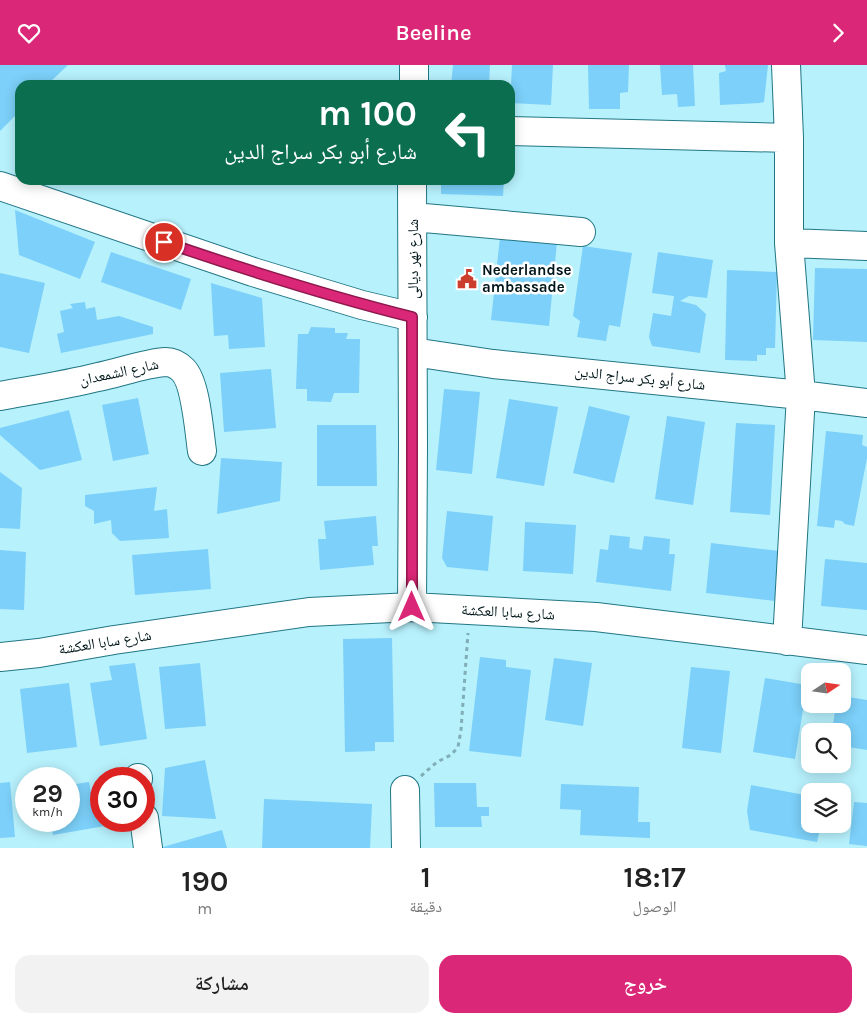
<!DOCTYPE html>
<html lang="ar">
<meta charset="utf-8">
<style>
:root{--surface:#fff;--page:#f2f2f2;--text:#222;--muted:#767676;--accent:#db2777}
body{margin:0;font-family:Karla,"Noto Naskh Arabic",sans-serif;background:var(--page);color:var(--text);direction:rtl;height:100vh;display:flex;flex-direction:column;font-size:19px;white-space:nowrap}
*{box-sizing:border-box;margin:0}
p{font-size:16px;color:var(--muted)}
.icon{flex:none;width:28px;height:28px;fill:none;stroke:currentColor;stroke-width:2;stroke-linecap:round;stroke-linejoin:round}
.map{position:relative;height:783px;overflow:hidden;direction:ltr}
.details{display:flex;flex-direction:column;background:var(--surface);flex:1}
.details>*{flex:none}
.banner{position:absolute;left:15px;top:15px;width:500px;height:105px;border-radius:15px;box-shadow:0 2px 12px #0003;direction:rtl;background:#0b6e4f;color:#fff;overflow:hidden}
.needle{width:32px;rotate:77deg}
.fabs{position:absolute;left:801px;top:598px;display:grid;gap:10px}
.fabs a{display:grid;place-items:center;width:50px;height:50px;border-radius:10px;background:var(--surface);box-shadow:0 2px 12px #0003;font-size:25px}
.speed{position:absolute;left:15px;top:702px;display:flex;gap:10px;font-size:25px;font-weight:700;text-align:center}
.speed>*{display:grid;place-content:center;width:65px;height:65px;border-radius:50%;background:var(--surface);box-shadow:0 2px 12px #0003;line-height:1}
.speed small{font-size:12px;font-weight:400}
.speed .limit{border:8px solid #d22;background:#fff;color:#111}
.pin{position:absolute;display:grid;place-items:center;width:42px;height:42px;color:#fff;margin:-21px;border:2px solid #fff;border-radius:50%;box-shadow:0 1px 5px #0007}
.me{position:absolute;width:55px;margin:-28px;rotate:0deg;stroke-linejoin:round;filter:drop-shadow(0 0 4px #0008)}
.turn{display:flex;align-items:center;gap:18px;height:105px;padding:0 15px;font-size:22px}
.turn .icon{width:65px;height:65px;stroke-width:2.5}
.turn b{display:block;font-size:35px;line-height:42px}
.eta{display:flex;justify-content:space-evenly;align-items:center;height:85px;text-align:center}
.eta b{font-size:30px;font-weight:600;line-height:35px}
.button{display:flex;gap:10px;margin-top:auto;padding:10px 15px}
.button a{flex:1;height:58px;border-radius:15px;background:var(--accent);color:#fff;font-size:20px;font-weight:600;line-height:58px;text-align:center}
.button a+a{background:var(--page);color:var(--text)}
header{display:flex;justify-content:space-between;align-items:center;height:65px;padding:0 15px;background:var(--accent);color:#fff;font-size:22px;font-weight:600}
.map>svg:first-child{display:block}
.building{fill:#7cd0f9}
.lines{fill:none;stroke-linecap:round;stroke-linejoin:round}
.minor-casing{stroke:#217684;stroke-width:30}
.path{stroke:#80aeb7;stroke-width:3;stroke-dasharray:4 4;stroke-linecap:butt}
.minor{stroke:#fff;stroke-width:28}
.route-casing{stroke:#8e194d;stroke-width:12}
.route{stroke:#db2777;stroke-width:9}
.labels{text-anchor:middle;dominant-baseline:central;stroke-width:5;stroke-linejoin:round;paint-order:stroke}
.street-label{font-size:15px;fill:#01161a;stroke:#fff}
.poi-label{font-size:15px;font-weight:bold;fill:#01161a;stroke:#fff;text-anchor:start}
</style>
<header><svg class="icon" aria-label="forward" viewBox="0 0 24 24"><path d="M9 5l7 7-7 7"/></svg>Beeline<svg class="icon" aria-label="heart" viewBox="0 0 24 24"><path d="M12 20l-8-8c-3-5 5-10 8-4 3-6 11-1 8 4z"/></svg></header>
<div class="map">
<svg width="867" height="783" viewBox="0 0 867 783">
<rect width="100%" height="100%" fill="#b7f1fc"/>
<path class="building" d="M0,0H68L47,20H20V46L0,66Z
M453,0H490L489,20H451Z
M512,0H553L551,40L510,38Z
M588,0H629L628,27L620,28V44H589Z
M660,0H693L695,41L678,42L677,29L662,30Z
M725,0H768L764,37L760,38L720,40L719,8L726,6Z
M441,115H504L503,131L441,129Z
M15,145L95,177L80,214L19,190Z
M500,172L557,177L549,261L491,255Z
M583,181L632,188L620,262L609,260L606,276L577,272L580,256L573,251Z
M111,187L191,214L181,245L101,217Z
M658,187L713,195L707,233L689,231L680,236L696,240L706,249L700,288L652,281L649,272L653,248L671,251L674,231L652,228Z
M815,203L867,204V277L813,275Z
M727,205L777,207L775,283H766V290H757V296L725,295Z
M0,208L45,218L29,288L0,282Z
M211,218L262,233L265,282L229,284L228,270L214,271Z
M85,237L86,244L95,242L97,255L119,251L153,262V269L61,288L57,269L64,267L60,246L73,243L70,239Z
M311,262L335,263V268H348L346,274H360L359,328H334L331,337L307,336V324H296L298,269H308Z
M271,304L276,363L224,367L220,308Z
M444,324L480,327L472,409L436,405Z
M138,333L149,389L113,396L102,340Z
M509,334L558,342L544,421L496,413Z
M589,341L630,351L614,418L573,408Z
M69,345L82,395L40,405L0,370V363Z
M667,351L705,357L693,440L655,434Z
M736,358L775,360L770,450L730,447Z
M317,360H376L377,421H317Z
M826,366L863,370L862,380L867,382V393L854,461L845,459L842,456L835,455L834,463L817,461Z
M221,393L282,397L280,436L217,449Z
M0,407L22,423L20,464L0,463Z
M157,422L154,446L167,444L169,473L120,476L112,468L111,455L94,459V446L85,441V430Z
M447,446L493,451L488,506L447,502L442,493Z
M376,451L378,481H372L374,500L320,505L318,474H326L324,456Z
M525,457L576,460L573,509L523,506Z
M610,470L630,472L629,483L642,485L644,471L670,474L669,489H675L671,526L596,517L600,484L608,485Z
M711,478L780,486L775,536L706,528Z
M208,484L211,524L135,530L132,490Z
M0,485L26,487L24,545L0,544Z
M825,494L867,498V545L821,541Z
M392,573L394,677H375V686L345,687L343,574Z
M480,592L506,595V602L531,605L521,692L469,686Z
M554,593L592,598L583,661L545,655Z
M135,598L147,674L100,681L90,618L112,615L109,601Z
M200,598L206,661L165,664L159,602Z
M691,602L730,606L721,688L682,683Z
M765,613L807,620L795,694L753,687Z
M69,618L77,682L27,688L20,624Z
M842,631L867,635V685L842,681V666H832L836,639H842Z
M205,695L216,754L162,751L165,703Z
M10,717L15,772L0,773V718Z
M89,717L93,738L101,745V756H105V761L53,770L50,756H69V720Z
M434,718H476L477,742H489V751H481L482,762H435Z
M561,719L639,722L638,757H650V773L580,770L581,745L560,744Z
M751,720L810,731V759H821L817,777L750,765L747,746Z
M264,734L372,739L370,783H262Z
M854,737L867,738V781L849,779Z
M222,765L227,783H163V782Z"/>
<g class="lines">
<defs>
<path id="minor" d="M786,0L789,73V178L801,330L787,576
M414,20V0
M510,66L789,73
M0,121L253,207L362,240L413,252
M413,152L581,167
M789,178L867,181
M413,287L493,299L801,330L867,338
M0,331C33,325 66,320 98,312C119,308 145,298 166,297C172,297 178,300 183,305C196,318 199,366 202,386
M412,542L413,382L412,115
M0,592L39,588L114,575L309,547L412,542L596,552L867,585
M138,713V714
M405,725L406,783
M144,753L148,783"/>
</defs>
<use href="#minor" class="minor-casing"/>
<path class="path" d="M421,711L437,697L451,690L458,682L461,665L468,568"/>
<use href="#minor" class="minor"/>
</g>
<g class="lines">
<defs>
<path id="route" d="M164,177C246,205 328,231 412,252V542"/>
</defs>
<use href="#route" class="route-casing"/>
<use href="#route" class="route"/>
</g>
<defs>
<symbol id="civic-bare" viewBox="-9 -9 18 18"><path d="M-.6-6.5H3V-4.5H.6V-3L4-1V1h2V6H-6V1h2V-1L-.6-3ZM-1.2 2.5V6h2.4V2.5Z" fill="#cb3e2d" stroke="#fff" stroke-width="2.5" paint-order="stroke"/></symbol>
</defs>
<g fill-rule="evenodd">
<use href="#civic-bare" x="453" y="200" width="28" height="28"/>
</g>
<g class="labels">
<g class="street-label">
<text transform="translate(413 194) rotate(-90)">شارع نهر ديالى</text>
<text transform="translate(119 307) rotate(-12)">شارع الشمعدان</text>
<text transform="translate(640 313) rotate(6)">شارع أبو بكر سراج الدين</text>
<text transform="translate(508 547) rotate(3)">شارع سابا العكشة</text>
<text transform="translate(105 577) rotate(-9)">شارع سابا العكشة</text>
</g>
<g class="poi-label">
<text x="482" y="205">Nederlandse<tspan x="482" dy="17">ambassade</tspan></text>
</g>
</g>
</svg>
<div class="fabs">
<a><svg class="needle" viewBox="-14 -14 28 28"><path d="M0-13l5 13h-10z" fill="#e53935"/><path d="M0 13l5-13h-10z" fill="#767676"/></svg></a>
<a><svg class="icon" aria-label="search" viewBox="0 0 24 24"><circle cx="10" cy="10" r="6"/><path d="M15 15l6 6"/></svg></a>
<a><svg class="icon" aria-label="layers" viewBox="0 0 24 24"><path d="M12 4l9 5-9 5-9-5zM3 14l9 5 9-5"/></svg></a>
</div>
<div class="speed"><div>29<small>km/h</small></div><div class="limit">30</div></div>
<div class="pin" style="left:164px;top:177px;background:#d93025"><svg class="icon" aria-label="arrive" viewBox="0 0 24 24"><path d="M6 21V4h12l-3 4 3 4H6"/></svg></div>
<svg class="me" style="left:412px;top:542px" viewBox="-20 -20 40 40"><path d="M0-17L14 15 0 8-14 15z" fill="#db2777" stroke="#fff" stroke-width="4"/></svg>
<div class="banner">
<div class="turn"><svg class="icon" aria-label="left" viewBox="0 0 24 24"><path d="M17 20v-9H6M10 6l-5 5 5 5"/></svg><div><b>100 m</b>شارع أبو بكر سراج الدين</div></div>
</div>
</div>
<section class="details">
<div class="eta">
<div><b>18:17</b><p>الوصول</p></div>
<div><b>1</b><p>دقيقة</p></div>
<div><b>190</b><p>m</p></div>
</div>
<div class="button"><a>خروج</a><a>مشاركة</a></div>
</section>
